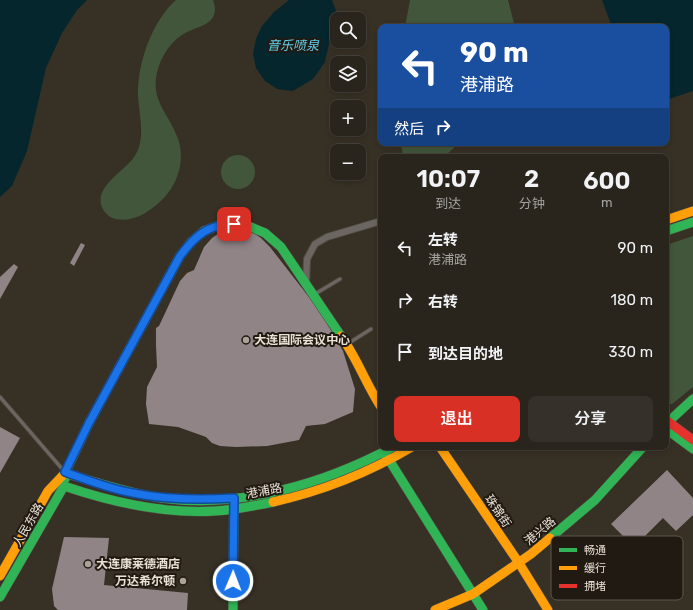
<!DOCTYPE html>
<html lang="zh">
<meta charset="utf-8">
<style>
:root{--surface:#29241c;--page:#353029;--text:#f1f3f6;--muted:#a5a4a3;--line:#45413b;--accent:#d93025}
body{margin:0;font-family:Rubik,"Noto Sans SC",sans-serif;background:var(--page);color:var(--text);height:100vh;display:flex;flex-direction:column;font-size:15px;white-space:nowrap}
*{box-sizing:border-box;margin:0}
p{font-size:13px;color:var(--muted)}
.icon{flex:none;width:22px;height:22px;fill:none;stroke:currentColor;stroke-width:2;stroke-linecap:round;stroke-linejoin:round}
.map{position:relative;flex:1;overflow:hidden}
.sheet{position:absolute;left:378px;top:154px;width:291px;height:296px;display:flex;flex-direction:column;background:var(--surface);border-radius:8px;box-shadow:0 2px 6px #0003,0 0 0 1px var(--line)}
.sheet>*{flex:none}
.hud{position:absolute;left:378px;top:24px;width:291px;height:122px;border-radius:8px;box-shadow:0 2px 6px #0003,0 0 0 1px var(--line);background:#1a4fa0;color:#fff;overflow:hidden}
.controls{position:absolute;left:330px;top:12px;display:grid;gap:8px}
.controls a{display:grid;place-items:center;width:36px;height:36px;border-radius:8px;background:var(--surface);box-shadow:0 2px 6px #0003,0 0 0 1px var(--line);font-size:20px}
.pin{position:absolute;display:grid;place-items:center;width:34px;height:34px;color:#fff;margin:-17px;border-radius:8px;box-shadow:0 2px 6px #0006}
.me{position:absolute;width:44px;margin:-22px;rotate:1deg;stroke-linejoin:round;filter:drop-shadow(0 0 3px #0008)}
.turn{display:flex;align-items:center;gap:14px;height:84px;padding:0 16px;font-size:18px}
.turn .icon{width:52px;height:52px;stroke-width:2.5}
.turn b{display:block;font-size:28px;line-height:34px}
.then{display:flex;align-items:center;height:38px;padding:0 16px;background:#0003;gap:8px;font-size:15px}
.eta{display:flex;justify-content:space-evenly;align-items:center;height:68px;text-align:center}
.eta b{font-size:24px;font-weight:600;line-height:28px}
.action{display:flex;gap:8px;margin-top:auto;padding:8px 16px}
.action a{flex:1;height:46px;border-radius:8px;background:var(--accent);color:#fff;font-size:16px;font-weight:600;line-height:46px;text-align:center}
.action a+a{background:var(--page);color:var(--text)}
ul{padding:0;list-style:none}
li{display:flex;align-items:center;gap:12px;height:52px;padding:0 16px}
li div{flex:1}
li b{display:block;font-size:15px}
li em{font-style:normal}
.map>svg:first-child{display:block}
.green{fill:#42563b}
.water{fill:#05262d}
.building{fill:#908487}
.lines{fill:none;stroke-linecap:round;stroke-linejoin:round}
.lane-casing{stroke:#524b43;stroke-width:4.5}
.street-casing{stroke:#524b43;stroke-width:8}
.fast-casing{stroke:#524b43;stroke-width:10}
.slow-casing{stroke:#524b43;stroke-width:10}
.jam-casing{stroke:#524b43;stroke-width:10}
.lane{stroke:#6b6661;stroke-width:3}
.street{stroke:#6b6661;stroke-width:6}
.fast{stroke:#30b455;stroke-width:9}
.slow{stroke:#ff9f0a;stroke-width:9}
.jam{stroke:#e5322d;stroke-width:9}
.route-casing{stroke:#114b97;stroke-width:10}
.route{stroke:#1a73e8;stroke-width:7}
.poi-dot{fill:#aba397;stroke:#211a12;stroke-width:1.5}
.labels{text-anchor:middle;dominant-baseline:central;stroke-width:4;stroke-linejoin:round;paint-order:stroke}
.poi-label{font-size:12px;font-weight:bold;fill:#eae1d5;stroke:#211a12;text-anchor:start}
.street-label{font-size:12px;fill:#eae1d5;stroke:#211a12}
.water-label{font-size:13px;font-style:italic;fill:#62cfeb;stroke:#211a12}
.key{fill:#211a12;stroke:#5d564c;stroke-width:1}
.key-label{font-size:11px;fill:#eae1d5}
</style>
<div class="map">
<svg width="693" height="610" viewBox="0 0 693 610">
<rect width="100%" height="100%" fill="#373025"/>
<path class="green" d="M176,0H213C222,26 197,25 182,35C168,44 158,62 156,78C153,102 168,114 176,134C188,159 177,190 155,206C144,215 131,222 116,219C111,218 107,215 104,211C91,191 118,175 130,162C134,158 137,153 139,147C144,130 139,113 138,96C137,64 152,21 176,0Z
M410,0H508L515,27H405Z
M401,143H459L444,157H403Z
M221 172a17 17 0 1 1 34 0a17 17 0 1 1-34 0Z
M693,236V387L672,404L666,405V245Z"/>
<path class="water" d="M0,0H87L77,10L62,33L46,68L27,151L12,186L0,197Z
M289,0H332L336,11L325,62L313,79L293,91L277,89L265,81L256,68L253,54L256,39L262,26L274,12Z
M602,0H693V91L666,100V27H612Z"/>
<path class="building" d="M232,229H243L252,232L261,238L270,247L319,310L343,351L355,389L353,412L325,424L306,426L299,440L267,446L236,447L220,446L212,443L206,437L178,427L149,424L146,404L147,387L157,367L156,345V328L159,326L180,281L187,273L194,270L204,247L212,238L222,231Z
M81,243L85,245L74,266L70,263Z
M14,264L18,267L0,299V277Z
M0,427L20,438L0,473Z
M667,470L693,498V515L676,531L663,518L634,547L611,524Z
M64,537L109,538L104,585L188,593L187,610H58L54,606L52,589Z"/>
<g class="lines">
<defs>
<path id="lane" d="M315,294L340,279
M349,343L371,329
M375,394L381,391
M0,397L64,471"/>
<path id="street" d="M306,284L307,259L315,244L327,237L381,221"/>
<path id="fast" d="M666,231L693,222
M666,424L693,399
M666,429L693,449
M386,455L483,610
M65,479V473L89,423L180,256L191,242L204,231L222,224L246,225L265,233L281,247L341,336
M98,483C119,489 140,495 161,498C239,509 324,484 393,447
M550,538L595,500L643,447
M0,597L64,486C111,502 166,514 215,511C235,510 254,506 273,502
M233,610L234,502"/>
<path id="slow" d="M666,220L693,211
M341,336C357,358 366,384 381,407
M440,447L519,563L548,610
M273,502C323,491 368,473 412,447
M0,576L48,491L65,473L98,483
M435,610L473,594L531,554L550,538"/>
<path id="jam" d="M666,420L693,440"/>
</defs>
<use href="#lane" class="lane-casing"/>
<use href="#street" class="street-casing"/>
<use href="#fast" class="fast-casing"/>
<use href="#slow" class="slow-casing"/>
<use href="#jam" class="jam-casing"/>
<use href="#lane" class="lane"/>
<use href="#street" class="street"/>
<use href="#fast" class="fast"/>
<use href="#slow" class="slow"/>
<use href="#jam" class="jam"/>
</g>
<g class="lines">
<defs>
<path id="route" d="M233,581L234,498C200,500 166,500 133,493C110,489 87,480 65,472L89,423L180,256C195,236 208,224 234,224"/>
</defs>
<use href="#route" class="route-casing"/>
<use href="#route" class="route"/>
</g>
<g class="poi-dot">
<circle cx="246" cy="340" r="4"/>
<circle cx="88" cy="564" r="4"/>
<circle cx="183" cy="581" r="4"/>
</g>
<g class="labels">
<g class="poi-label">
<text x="254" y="340">大连国际会议中心</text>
<text x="96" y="564">大连康莱德酒店</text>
<text x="175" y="581" text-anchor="end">万达希尔顿</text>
</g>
<g class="street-label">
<text transform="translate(264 491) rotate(-11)">港浦路</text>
<text transform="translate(498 511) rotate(56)">珠锦街</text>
<text transform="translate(28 525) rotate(-60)">人民东路</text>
<text transform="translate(540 531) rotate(-40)">港兴路</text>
</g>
<g class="water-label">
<text x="293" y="45">音乐喷泉</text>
</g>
</g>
<rect x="551" y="536" width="132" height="64" rx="6" class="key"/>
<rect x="559" y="548" width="18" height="4" fill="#30b455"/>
<rect x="559" y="566" width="18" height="4" fill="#ff9f0a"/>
<rect x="559" y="584" width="18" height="4" fill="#e5322d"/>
<g class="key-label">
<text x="584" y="554">畅通</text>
<text x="584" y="572">缓行</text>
<text x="584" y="590">拥堵</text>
</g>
</svg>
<div class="controls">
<a><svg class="icon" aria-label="search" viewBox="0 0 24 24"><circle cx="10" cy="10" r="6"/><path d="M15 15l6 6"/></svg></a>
<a><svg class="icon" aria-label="layers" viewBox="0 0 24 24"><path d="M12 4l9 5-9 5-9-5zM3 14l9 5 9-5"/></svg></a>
<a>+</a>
<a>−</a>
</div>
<div class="pin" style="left:234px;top:224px;background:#d93025"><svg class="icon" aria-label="arrive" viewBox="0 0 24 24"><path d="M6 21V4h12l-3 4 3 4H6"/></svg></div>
<svg class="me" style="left:233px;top:581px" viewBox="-20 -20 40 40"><circle r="17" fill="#1a73e8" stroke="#fff" stroke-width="3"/><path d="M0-11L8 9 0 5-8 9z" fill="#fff"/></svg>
<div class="hud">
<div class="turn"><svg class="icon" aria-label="left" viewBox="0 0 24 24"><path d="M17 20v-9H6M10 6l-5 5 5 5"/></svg><div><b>90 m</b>港浦路</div></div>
<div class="then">然后<svg class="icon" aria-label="right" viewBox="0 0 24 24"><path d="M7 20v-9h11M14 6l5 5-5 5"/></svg></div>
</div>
<section class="sheet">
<div class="eta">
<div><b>10:07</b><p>到达</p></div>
<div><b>2</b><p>分钟</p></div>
<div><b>600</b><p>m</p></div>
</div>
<ul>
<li><svg class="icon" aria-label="left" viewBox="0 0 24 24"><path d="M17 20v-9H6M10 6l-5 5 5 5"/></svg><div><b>左转</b><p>港浦路</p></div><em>90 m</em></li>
<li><svg class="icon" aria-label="right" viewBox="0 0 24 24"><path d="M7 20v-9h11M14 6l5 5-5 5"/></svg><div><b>右转</b></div><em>180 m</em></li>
<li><svg class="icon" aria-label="arrive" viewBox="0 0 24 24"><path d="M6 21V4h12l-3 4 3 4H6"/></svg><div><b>到达目的地</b></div><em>330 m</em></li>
</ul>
<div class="action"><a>退出</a><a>分享</a></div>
</section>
</div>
